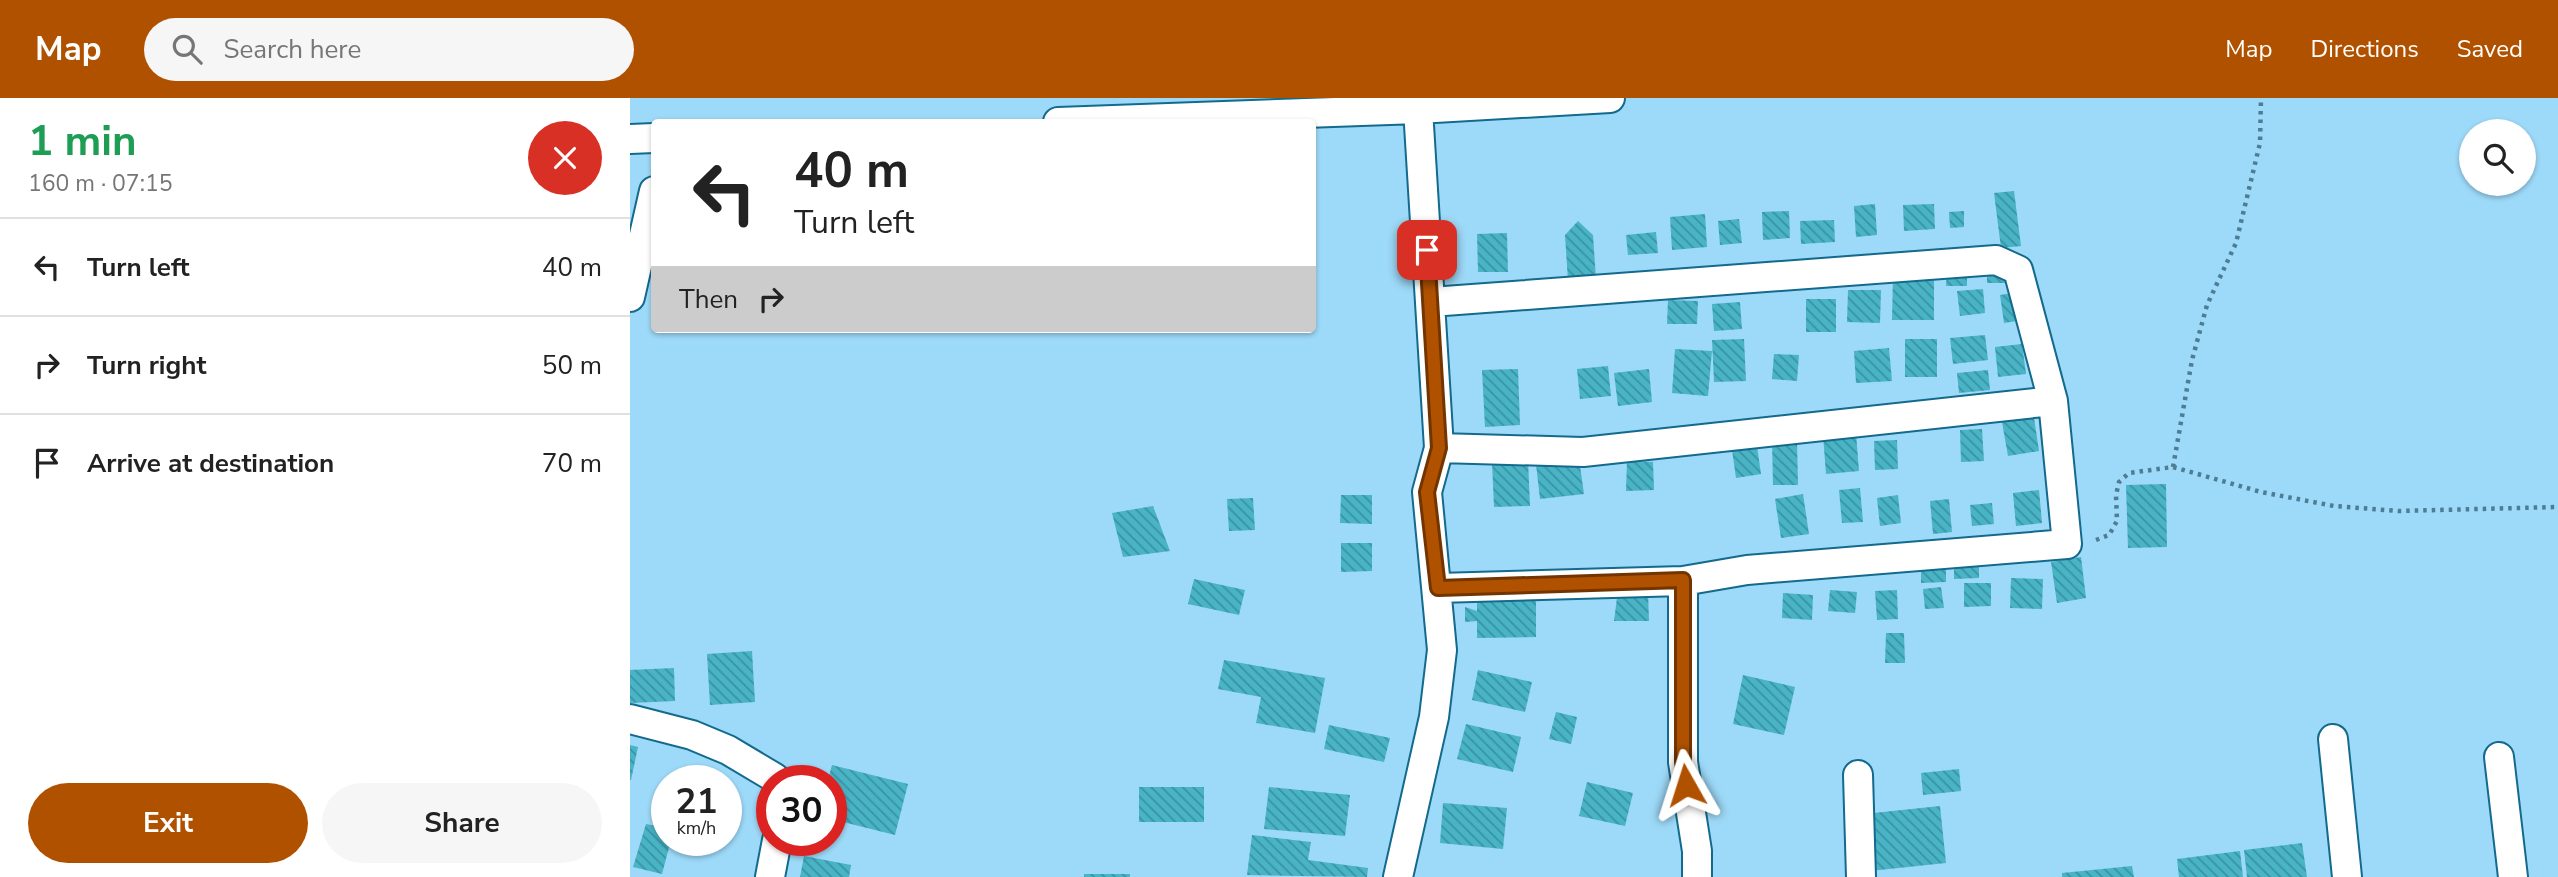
<!DOCTYPE html>
<meta charset="utf-8">
<style>
:root{--surface:#fff;--page:#f6f6f6;--text:#222;--muted:#767676;--line:#e0e0e0;--accent:#b05100}
body{margin:0;font-family:"Nunito Sans",sans-serif;background:var(--page);color:var(--text);height:100vh;display:flex;flex-direction:column;font-size:26px;white-space:nowrap}
*{box-sizing:border-box;margin:0}
p{font-size:23px;color:var(--muted)}
.icon{flex:none;width:38px;height:38px;fill:none;stroke:currentColor;stroke-width:2;stroke-linecap:round;stroke-linejoin:round}
.map{position:relative;flex:1;overflow:hidden}
.panel{display:flex;flex-direction:column;background:var(--surface);width:630px}
.panel>*{flex:none}
.hud{position:absolute;left:21px;top:21px;width:665px;height:214px;border-radius:7px;box-shadow:0 2px 5px #0004;background:#fff;color:var(--text);overflow:hidden}
.buttons{position:absolute;left:1829px;top:21px;display:grid;gap:14px}
.buttons a{display:grid;place-items:center;width:77px;height:77px;border-radius:50%;background:var(--surface);box-shadow:0 2px 5px #0004;font-size:35px}
.speed{position:absolute;left:21px;top:667px;display:flex;gap:14px;font-size:35px;font-weight:700;text-align:center}
.speed>*{display:grid;place-content:center;width:91px;height:91px;border-radius:50%;background:var(--surface);box-shadow:0 2px 5px #0004;line-height:1}
.speed small{font-size:18px;font-weight:400}
.speed .limit{border:10px solid #d22;background:#fff;color:#111}
.pin{position:absolute;display:grid;place-items:center;width:60px;height:60px;color:#fff;margin:-30px;border-radius:14px;box-shadow:0 4px 10px #0006}
.me{position:absolute;width:77px;margin:-38px;rotate:354deg;stroke-linejoin:round;filter:drop-shadow(0 0 5px #0008)}
.turn{display:flex;align-items:center;gap:24px;height:147px;padding:0 28px;font-size:32px}
.turn .icon{width:91px;height:91px;stroke-width:2.5}
.turn b{display:block;font-size:49px;line-height:60px}
.then{display:flex;align-items:center;height:66px;padding:0 28px;background:#0003;gap:14px;font-size:26px}
.round{display:grid;place-items:center;flex:none;width:74px;height:74px;border-radius:37px;background:var(--page)}
.summary{display:flex;align-items:center;justify-content:space-between;height:119px;padding:0 28px}
h1{font-size:42px;font-weight:700;line-height:52px;color:#1e9e55}
.cta{display:flex;gap:14px;margin-top:auto;padding:14px 28px}
.cta a{flex:1;height:80px;border-radius:42px;background:var(--accent);color:#fff;font-size:28px;font-weight:700;line-height:80px;text-align:center}
.cta a+a{background:var(--page);color:var(--text)}
ul{padding:0;list-style:none}
li{display:flex;align-items:center;gap:21px;height:98px;padding:0 28px;border-top:2px solid var(--line)}
li div{flex:1}
li b{display:block;font-size:26px}
li em{font-style:normal}
header{display:flex;align-items:center;gap:42px;box-sizing:border-box;height:98px;padding:0 35px;background:var(--accent);color:#fff}
header strong{font-size:33px}
nav{display:flex;gap:38px;margin-inline-start:auto;font-size:24px}
.search{width:490px;height:63px;background:var(--page);display:flex;align-items:center;gap:18px;box-sizing:border-box;padding:0 24px;border-radius:38px;color:var(--muted);font-size:26px}
main{display:flex;flex:1;min-height:0}
.map>svg:first-child{display:block}
.building{fill:url(#building-back-hatch)}
.lines{fill:none;stroke-linecap:round;stroke-linejoin:round}
.street-casing{stroke:#136a8c;stroke-width:32}
.path{stroke:#4e7d93;stroke-width:4.5;stroke-dasharray:3.5 5;stroke-linecap:butt}
.street{stroke:#fff;stroke-width:28}
.route-casing{stroke:#723500;stroke-width:18}
.route{stroke:#b05100;stroke-width:12}
</style>
<header>
<strong>Map</strong>
<div class="search"><svg class="icon" aria-label="search" viewBox="0 0 24 24"><circle cx="10" cy="10" r="6"/><path d="M15 15l6 6"/></svg>Search here</div>
<nav><a>Map</a><a>Directions</a><a>Saved</a></nav>
</header>
<main>
<section class="panel">
<div class="summary"><div><h1>1 min</h1><p>160 m · 07:15</p></div><a class="round" style="background:#d93025;color:#fff"><svg class="icon" aria-label="close" viewBox="0 0 24 24"><path d="M6 6l12 12M18 6L6 18"/></svg></a></div>
<ul>
<li><svg class="icon" aria-label="left" viewBox="0 0 24 24"><path d="M17 20v-9H6M10 6l-5 5 5 5"/></svg><div><b>Turn left</b></div><em>40 m</em></li>
<li><svg class="icon" aria-label="right" viewBox="0 0 24 24"><path d="M7 20v-9h11M14 6l5 5-5 5"/></svg><div><b>Turn right</b></div><em>50 m</em></li>
<li><svg class="icon" aria-label="arrive" viewBox="0 0 24 24"><path d="M6 21V4h12l-3 4 3 4H6"/></svg><div><b>Arrive at destination</b></div><em>70 m</em></li>
</ul>
<div class="cta"><a>Exit</a><a>Share</a></div>
</section>
<div class="map">
<svg width="1928" height="779" viewBox="0 0 1928 779">
<defs>
<pattern id="building-back-hatch" width="6" height="6" patternUnits="userSpaceOnUse" patternTransform="scale(1.75)"><rect width="6" height="6" fill="#48b4c6"/><path d="M-1 5l2 2M0 0l6 6M5-1l2 2" fill="none" stroke="#3a92a2"/></pattern>
</defs>
<rect width="100%" height="100%" fill="#9dd9f8"/>
<path class="building" d="M1384,93L1391,148L1371,150L1364,95Z
M1245,106L1247,137L1226,139L1224,108Z
M1304,106L1305,131L1274,133L1273,107Z
M1159,113L1160,140L1133,142L1132,114Z
M1334,113V129L1320,130L1319,114Z
M1075,116L1077,149L1042,152L1040,119Z
M1109,121L1112,145L1090,147L1088,123Z
M1204,122L1205,144L1171,146L1170,123Z
M948,123L963,137L966,181L938,183L935,137Z
M1026,134L1028,155L998,157L996,137Z
M877,135L878,174H848L847,136Z
M1317,167L1337,168V188H1316Z
M1357,170H1375V185H1357Z
M1263,178L1304,179V222H1262Z
M1353,191L1355,215L1330,218L1327,193Z
M1218,192H1251L1250,225L1217,224Z
M1389,194L1393,222L1374,225L1370,197Z
M1176,201H1206V234H1176Z
M1038,202L1068,203L1067,226H1037Z
M1110,204L1112,231L1084,233L1082,206Z
M1355,237L1358,262L1323,266L1320,240Z
M1114,241L1116,283L1084,284L1082,242Z
M1275,241H1307V279H1275Z
M1392,246L1396,276L1368,279L1365,249Z
M1259,250L1262,283L1226,285L1224,253Z
M1045,251L1082,253L1078,298L1042,295Z
M1144,256L1169,257L1167,283L1142,281Z
M978,268L981,298L950,301L947,271Z
M888,271L890,327L855,329L852,272Z
M1019,271L1022,304L988,308L984,275Z
M1358,272L1360,292L1329,295L1327,275Z
M1404,320L1409,353L1378,358L1372,324Z
M1352,331L1354,363L1331,364L1330,332Z
M1226,335L1229,373L1196,376L1193,337Z
M1142,342H1167L1168,387H1143Z
M1267,342L1268,371L1245,372L1244,343Z
M1127,348L1131,376L1106,380L1102,352Z
M949,361L954,396L910,401L906,366Z
M898,362L900,408L864,409L862,364Z
M997,363L1023,364L1024,392L996,393Z
M1536,386L1537,449L1498,450L1496,387Z
M1230,390L1233,424L1212,425L1209,392Z
M1409,392L1412,425L1386,428L1383,395Z
M1173,396L1179,436L1151,440L1145,401Z
M711,397H742V426L710,425Z
M1268,397L1271,425L1250,428L1247,400Z
M623,400L625,432L599,433L597,401Z
M1319,401L1322,434L1303,436L1300,403Z
M1362,405L1364,426L1342,428L1340,407Z
M523,408L540,453L493,459L482,415Z
M711,445H742V473L711,474Z
M1451,459L1456,500L1427,505L1421,464Z
M1291,464L1316,465V484L1291,485Z
M1349,467V480L1324,481V468Z
M1381,480L1413,481L1412,511L1380,510Z
M564,481L615,492L609,517L558,506Z
M1334,485H1361V508L1334,509Z
M1311,489L1314,510L1295,511L1293,491Z
M988,492L1018,493L1019,523H984Z
M1200,492L1227,494L1225,515L1198,513Z
M1267,492L1268,521L1247,522L1245,493Z
M1153,495L1183,497L1182,522L1152,520Z
M906,496V539L847,540V523L835,524V509L847,513V497Z
M1256,535H1274L1275,565H1255Z
M122,553L125,604L80,607L77,556Z
M594,562L695,580L685,635L626,625L631,599L588,591Z
M44,570L45,603L0,605V572Z
M848,572L902,584L895,614L842,602Z
M1113,577L1165,589L1154,637L1103,626Z
M926,614L947,619L941,646L919,641Z
M836,626L891,639L883,674L827,661Z
M699,627L760,640L754,664L694,651Z
M0,647L8,649L1,682H0Z
M202,667L278,686L265,737L201,721V682H198Z
M1329,671L1331,693L1293,697L1291,675Z
M957,684L1003,695L995,728L949,718Z
M509,689H574V724H509Z
M639,689L720,697L715,738L634,731Z
M813,705L877,710L873,751L810,745Z
M1310,708L1316,765L1240,773L1234,716Z
M16,726L37,730V742H41L32,776L3,769Z
M622,737L681,744L678,762L738,770L737,779L617,777Z
M1672,745L1677,779H1617L1614,752Z
M1610,753L1613,779H1549L1547,761Z
M174,758L221,767L219,779H170Z
M1502,768L1504,779H1432V775Z
M454,776H500V779H454Z"/>
<g class="lines">
<defs>
<path id="street" d="M428,24L788,11L980,0
M0,41L24,40
M0,199L24,93
M801,204L1366,162L1388,172L1423,303L1437,446L1117,472L1053,483L808,490
M809,350L953,354L1423,303
M1053,483V664L1067,753V779
M0,621L62,637L98,652L145,680L146,682
M1703,641L1717,779
M1869,659L1883,779
M1228,677L1231,779
M140,779L147,742
M768,779L804,619L812,552L797,394L809,350L788,11"/>
</defs>
<use href="#street" class="street-casing"/>
<path class="path" d="M1543,369L1562,262L1577,207L1606,145L1630,45L1631,0
M1466,442L1479,437L1487,423L1486,397L1489,384L1499,375L1543,369L1631,394L1704,408L1768,413L1928,409"/>
<use href="#street" class="street"/>
</g>
<g class="lines">
<defs>
<path id="route" d="M797,152L809,350L797,394L808,490L1053,482V664L1056,687"/>
</defs>
<use href="#route" class="route-casing"/>
<use href="#route" class="route"/>
</g>
</svg>
<div class="buttons">
<a><svg class="icon" aria-label="search" viewBox="0 0 24 24"><circle cx="10" cy="10" r="6"/><path d="M15 15l6 6"/></svg></a>
</div>
<div class="speed"><div>21<small>km/h</small></div><div class="limit">30</div></div>
<div class="pin" style="left:797px;top:152px;background:#d93025"><svg class="icon" aria-label="arrive" viewBox="0 0 24 24"><path d="M6 21V4h12l-3 4 3 4H6"/></svg></div>
<svg class="me" style="left:1056px;top:687px" viewBox="-20 -20 40 40"><path d="M0-17L14 15 0 8-14 15z" fill="#b05100" stroke="#fff" stroke-width="4"/></svg>
<div class="hud">
<div class="turn"><svg class="icon" aria-label="left" viewBox="0 0 24 24"><path d="M17 20v-9H6M10 6l-5 5 5 5"/></svg><div><b>40 m</b>Turn left</div></div>
<div class="then">Then<svg class="icon" aria-label="right" viewBox="0 0 24 24"><path d="M7 20v-9h11M14 6l5 5-5 5"/></svg></div>
</div>
</div>
</main>
